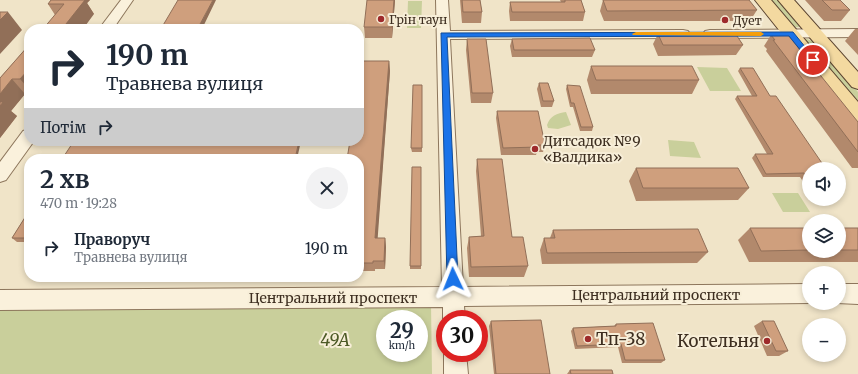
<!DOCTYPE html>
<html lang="uk">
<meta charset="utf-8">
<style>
:root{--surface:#fff;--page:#f2f2f3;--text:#1f2937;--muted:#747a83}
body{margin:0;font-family:Merriweather,serif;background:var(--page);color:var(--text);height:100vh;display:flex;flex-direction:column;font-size:15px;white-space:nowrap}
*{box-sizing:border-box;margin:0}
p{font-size:13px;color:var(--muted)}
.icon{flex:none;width:22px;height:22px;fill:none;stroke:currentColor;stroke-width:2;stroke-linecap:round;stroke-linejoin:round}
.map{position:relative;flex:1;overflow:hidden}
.drawer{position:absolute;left:24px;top:154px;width:340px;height:128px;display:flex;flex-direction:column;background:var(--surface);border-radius:16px;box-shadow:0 2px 6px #0003}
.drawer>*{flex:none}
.guide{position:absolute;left:24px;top:24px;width:340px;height:122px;border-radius:16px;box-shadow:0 2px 6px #0003;background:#fff;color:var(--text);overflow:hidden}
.controls{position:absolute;left:802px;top:162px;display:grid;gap:8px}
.controls a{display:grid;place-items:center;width:44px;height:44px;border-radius:50%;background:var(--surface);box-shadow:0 2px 6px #0003;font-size:20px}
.speed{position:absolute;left:376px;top:310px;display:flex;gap:8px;font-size:20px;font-weight:700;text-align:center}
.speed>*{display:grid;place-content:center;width:52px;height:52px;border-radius:50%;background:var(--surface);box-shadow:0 2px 6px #0003;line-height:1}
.speed small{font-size:10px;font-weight:400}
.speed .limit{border:6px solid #d22;background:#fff;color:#111}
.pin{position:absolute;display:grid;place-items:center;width:34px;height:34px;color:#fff;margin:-17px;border:2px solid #fff;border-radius:50%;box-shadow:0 1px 4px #0007}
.me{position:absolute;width:44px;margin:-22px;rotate:358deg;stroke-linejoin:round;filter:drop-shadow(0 0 3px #0008)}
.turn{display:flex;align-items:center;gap:14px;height:84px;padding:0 16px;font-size:18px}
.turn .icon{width:52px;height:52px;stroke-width:2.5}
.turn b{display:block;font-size:28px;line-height:34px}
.then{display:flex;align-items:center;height:38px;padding:0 16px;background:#0003;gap:8px;font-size:15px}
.round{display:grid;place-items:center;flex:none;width:42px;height:42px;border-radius:21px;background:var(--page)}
.summary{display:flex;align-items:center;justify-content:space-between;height:68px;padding:0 16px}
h1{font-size:24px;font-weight:700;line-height:30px}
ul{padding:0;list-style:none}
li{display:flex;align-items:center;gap:12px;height:52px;padding:0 16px}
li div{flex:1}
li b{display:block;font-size:15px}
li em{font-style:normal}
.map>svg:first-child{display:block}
.green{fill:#c9cf9b;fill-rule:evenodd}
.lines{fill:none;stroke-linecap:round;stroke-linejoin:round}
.minor-casing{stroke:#8d765c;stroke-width:2}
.major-casing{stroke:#5b4430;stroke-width:2}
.minor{fill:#faf1dc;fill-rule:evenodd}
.major{fill:#f3d9a0;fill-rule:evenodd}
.wall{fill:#b2896c}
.shaded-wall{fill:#916f58}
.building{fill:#cf9f7d;stroke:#916f58}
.route{fill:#1a73e8;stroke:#114b97}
.slow{fill:#f59e0b}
.poi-dot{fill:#9e2a2b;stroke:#f7eed8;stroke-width:1.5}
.labels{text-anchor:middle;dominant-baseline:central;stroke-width:4;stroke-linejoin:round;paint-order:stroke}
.far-poi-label{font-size:12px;fill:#3d2e20;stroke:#f7eed8;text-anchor:start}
.poi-label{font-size:14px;fill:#3d2e20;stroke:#f7eed8;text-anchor:start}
.street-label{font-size:14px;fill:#3d2e20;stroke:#f7eed8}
.near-poi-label{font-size:17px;fill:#3d2e20;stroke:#f7eed8;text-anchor:start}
.near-park-label{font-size:17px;font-style:italic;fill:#4d5a26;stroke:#f7eed8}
</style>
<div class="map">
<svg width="858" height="374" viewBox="0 0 858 374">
<rect width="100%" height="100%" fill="#f0e4c8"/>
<path class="green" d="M768,0H778L799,26V27L793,28Z
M408,1H422L421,28H407Z
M807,39L815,42L858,92V107L804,40Z
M697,67L727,68L741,91H710Z
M566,112L571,125L558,129L548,128L547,125C550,116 557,113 566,112Z
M668,140L694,142L701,158L670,156Z
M772,193H798L810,212H783Z
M431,304L432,374H0V307ZM385,319H419V353H385Z"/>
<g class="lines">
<defs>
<path id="minor" d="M121,0H133L113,29H99Z
M436,0H448L450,31L683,30L688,31L690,34L688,37L683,38L450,39L463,287L809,284V303H811L464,306L465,319H445V324L443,319V307L0,310V290L442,287Z
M858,29V37L710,38L705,37L703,34L705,31L710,30Z
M29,129V141H34L6,180L0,182V162L23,131Z
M839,284H858V304L837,303H839Z
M445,349V353H466L468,374H444V353Z"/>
<path id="major" d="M755,0H771L858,102V122L851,120Z
M778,0H794L858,72V89L852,87Z"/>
</defs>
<use href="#minor" class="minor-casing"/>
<use href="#major" class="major-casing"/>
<use href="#minor" class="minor"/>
<use href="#major" class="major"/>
</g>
<path class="wall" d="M51,0H90L87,3L94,14L55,15L48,4Z
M395,0L392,38H365L364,27Z
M460,0H480L482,12L481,23H462Z
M560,0H581L585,12L583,21H510L509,11L510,2H561Z
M603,0L757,10L750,21H604L600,11Z
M805,0H840L850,10L841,21H824Z
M855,29H858V55L845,41Z
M658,34L743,45L736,55L658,56L653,44Z
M771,35L858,122V168H852L766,51L767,49L764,46Z
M467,39L493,93L491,103H471L466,50Z
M512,39L595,50L592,57H512L510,46Z
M29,45V93L25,94L11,111L17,116L0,138V78Z
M389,61L390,71L377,238H385L386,247L385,269H375V271H359V159Z
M591,66L699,80L692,94H591L587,80Z
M740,68L809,169V189H808L800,177H763L752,158L755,154H767L735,99L737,96H752L738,71Z
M539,83L554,101L552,107H541L537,89Z
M422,85V152H412L411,148Z
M567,85L593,127L592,131H580L573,107H570L566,89Z
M497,111L545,145L543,152H537L536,155H501L496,118Z
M477,159L512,237L528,266L524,277H469L467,248L469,237L481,236L476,171Z
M421,167V269H410V266Z
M636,168L749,188L738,200L636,201L629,181Z
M29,211V242H17L12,238Z
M750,228H809V251H839V228H858V262H749L738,240Z
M553,230L708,252L697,263L542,264L540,250L544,238H550Z
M491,321L550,374H494L489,326Z
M762,321L788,351L779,356H767L754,326Z
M616,324L665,360L661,363H622L618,347L575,349L571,331L573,328L614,326Z
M570,370L613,374H567Z"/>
<path class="shaded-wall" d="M69,0H90L87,3L94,14L83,29H62Z
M213,0H216L202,29L199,26Z
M394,0H395L392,38V27Z
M8,12L22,30L0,54V20Z
M389,61L390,71L377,247L375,238Z
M29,69V89L20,79Z
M12,79L25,94L11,111L17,116L0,138V94Z
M299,141H301L297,159H295Z
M385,238L386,247L385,269L384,261Z"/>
<path class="building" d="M51,0H85L62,29H43L64,4H48Z
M178,0H213L199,26H319L318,29H121L123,27H162Z
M367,0H394L392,27H364Z
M462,0H480L482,12H463Z
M565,0H581L585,12H512L510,2H565Z
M603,0H749L757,10L607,11Z
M822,0H840L850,10H832Z
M0,12H8L0,20Z
M735,33L743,45H663L658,34Z
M771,35H788L858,122V152L773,40H775Z
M590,38L595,50H514L512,39Z
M467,39H486L493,93H472Z
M29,45V69L20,79H12L0,94V78Z
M361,61H389L375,238H385L384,261H373V263H359V159H347L350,141H359V73Z
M591,66H692L699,80H596Z
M740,68H753L770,96H776L826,169H809V182L804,173L766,174L755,154H773L737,96H757Z
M539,83H548L554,101H543Z
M413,85H422V148H411Z
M567,85L580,86L593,127H581L574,103H571Z
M0,102H3L0,106Z
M497,111H538L545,145H538V147L503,148Z
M74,141H299L295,159H62Z
M477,159H502L512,237H523L528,266L471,267L469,237L484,236Z
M412,167H421V266H410Z
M636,168H738L749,188H643Z
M29,211V238H12Z
M750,228H809V250L761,251Z
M839,228H858V250H839Z
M698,229L708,252L547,253L544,238H555L553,230Z
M541,320L550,374H496L491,321Z
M762,321H774L788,351H776Z
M653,323L665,360H625L621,344L577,346L573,328L616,326V324Z
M570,370H612L613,374H571Z"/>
<path class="route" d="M791,32H793L815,59V62H810L789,36L447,37L458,279L456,283L453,284L449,283L447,279L441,33Z"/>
<path class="slow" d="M636,32H761L764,34L761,36L633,35L632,34Z"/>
<g class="poi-dot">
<circle cx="381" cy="19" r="4"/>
<circle cx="725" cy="20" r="4"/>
<circle cx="535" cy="149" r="4"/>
<circle cx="588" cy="339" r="4"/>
<circle cx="767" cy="341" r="4"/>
</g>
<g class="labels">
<g class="far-poi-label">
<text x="389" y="19">Грін таун</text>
<text x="733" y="20">Дует</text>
</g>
<g class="poi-label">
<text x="543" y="141">Дитсадок №9<tspan x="543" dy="16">«Валдика»</tspan></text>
</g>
<g class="street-label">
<text x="656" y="295">Центральний проспект</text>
<text x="333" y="298">Центральний проспект</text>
</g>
<g class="near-poi-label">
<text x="596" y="339">Тп-38</text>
<text x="759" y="341" text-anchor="end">Котельня</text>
</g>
<g class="near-park-label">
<text x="335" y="340">49А</text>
</g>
</g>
</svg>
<div class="controls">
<a><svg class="icon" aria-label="sound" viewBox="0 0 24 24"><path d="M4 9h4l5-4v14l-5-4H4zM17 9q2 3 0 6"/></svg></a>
<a><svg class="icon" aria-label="layers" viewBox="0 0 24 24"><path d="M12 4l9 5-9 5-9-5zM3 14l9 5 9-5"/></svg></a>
<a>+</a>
<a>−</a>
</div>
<div class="speed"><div>29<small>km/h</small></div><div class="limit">30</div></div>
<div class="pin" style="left:813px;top:60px;background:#d93025"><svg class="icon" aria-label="arrive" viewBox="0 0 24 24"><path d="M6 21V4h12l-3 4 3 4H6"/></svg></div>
<svg class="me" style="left:453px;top:279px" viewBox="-20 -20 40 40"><path d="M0-17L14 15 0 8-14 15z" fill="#1a73e8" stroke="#fff" stroke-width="4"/></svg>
<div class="guide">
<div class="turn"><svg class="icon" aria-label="right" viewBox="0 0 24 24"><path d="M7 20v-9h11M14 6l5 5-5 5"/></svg><div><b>190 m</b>Травнева вулиця</div></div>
<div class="then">Потім<svg class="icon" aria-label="right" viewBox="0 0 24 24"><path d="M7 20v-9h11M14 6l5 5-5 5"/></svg></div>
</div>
<section class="drawer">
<div class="summary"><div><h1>2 хв</h1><p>470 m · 19:28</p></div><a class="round"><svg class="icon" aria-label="close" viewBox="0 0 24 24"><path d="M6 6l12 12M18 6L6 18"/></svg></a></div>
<ul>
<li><svg class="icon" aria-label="right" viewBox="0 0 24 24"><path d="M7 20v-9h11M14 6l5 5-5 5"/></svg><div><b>Праворуч</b><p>Травнева вулиця</p></div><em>190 m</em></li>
</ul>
</section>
</div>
